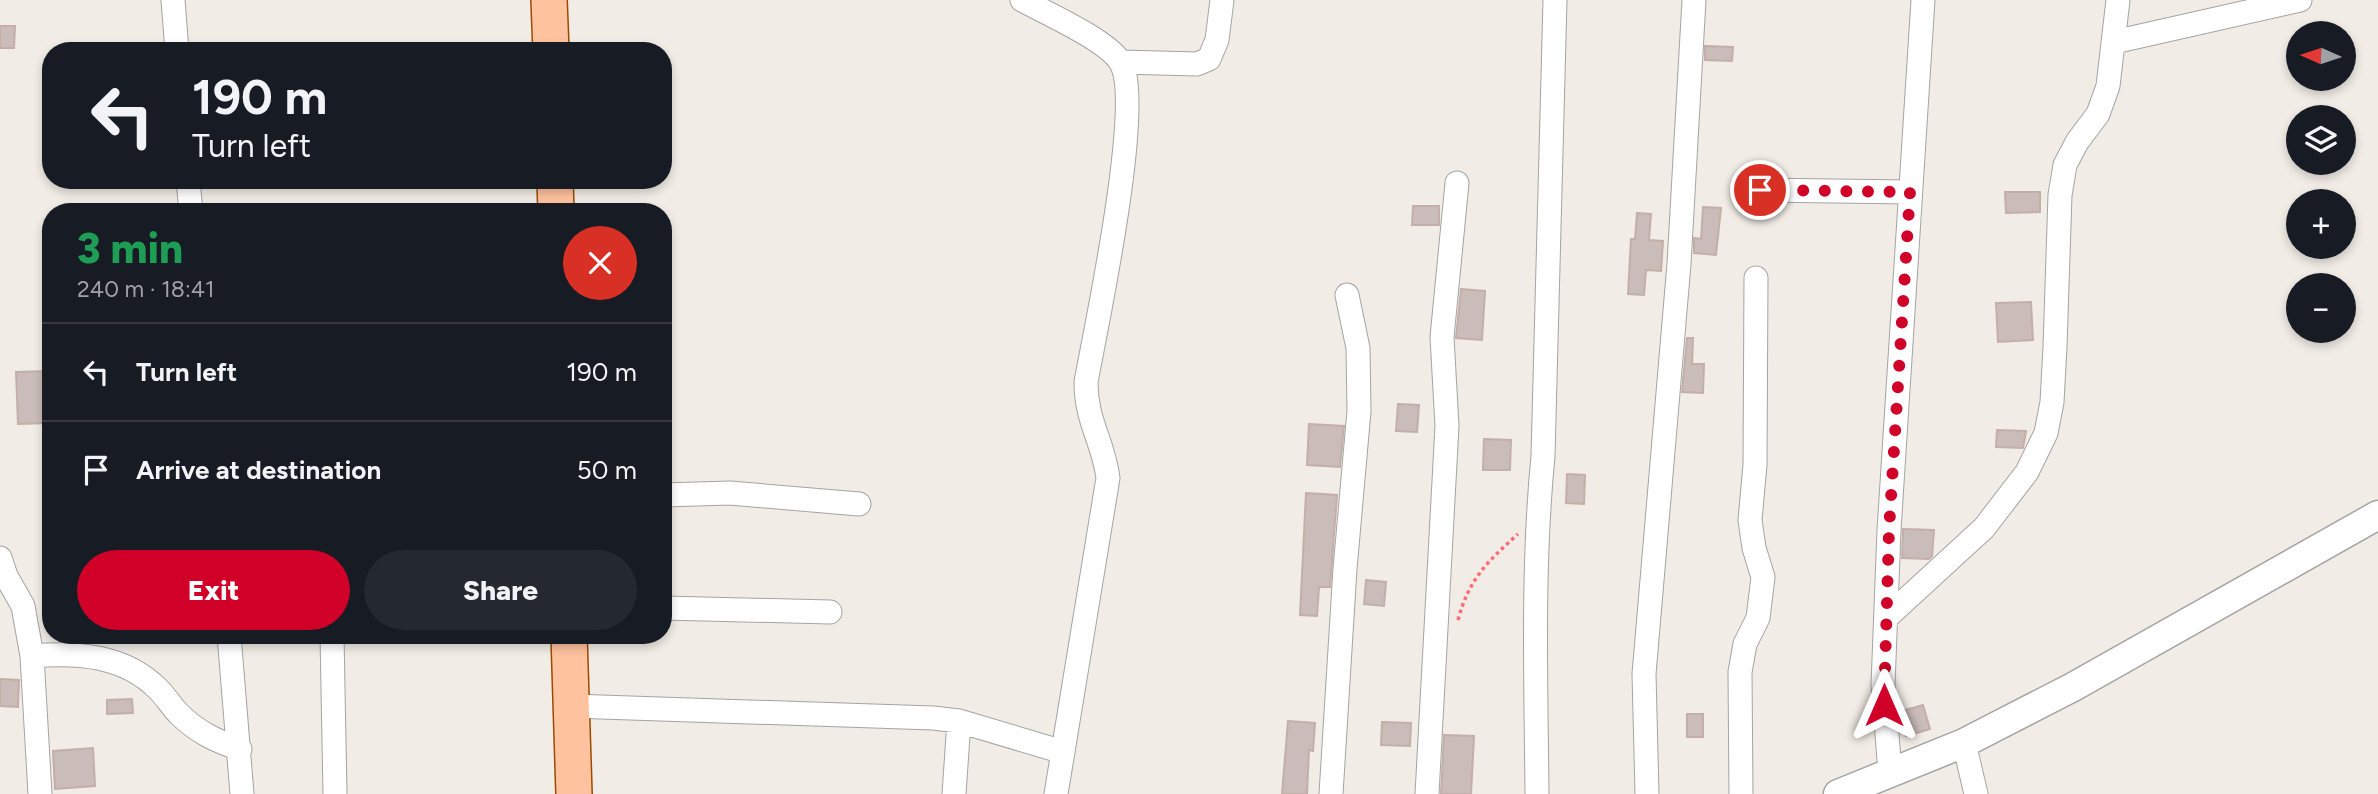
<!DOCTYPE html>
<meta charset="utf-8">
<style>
:root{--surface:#171b24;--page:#242831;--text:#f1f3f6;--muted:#9ea1a6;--line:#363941;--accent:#d10029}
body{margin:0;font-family:Figtree,sans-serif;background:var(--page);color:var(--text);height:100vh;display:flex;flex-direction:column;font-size:26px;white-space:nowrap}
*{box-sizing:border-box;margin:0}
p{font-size:23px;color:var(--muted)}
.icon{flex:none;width:38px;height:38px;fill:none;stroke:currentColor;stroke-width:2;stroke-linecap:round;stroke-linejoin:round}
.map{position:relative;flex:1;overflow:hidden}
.drawer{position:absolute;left:42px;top:203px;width:630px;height:441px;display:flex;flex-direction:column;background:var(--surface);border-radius:28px;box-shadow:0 4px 10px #0003}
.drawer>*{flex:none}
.banner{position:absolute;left:42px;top:42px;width:630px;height:147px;border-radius:28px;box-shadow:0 4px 10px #0003;background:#171b24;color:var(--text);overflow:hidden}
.needle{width:46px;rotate:273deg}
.tools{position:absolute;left:2286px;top:21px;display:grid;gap:14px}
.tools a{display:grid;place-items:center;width:70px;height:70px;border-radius:50%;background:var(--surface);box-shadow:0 4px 10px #0003;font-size:35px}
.pin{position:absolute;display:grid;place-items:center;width:60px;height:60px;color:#fff;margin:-30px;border:4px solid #fff;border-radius:50%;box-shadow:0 2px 7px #0007}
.me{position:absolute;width:77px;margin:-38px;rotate:0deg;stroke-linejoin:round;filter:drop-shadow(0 0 5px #0008)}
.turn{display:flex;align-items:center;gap:24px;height:147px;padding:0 35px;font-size:32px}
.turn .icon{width:91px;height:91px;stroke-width:2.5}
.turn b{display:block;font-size:49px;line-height:60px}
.round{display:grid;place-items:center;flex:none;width:74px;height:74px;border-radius:37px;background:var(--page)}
.overview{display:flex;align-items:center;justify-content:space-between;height:119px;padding:0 35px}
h1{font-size:42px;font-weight:800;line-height:52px;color:#1e9e55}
.action{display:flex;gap:14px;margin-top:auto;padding:14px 35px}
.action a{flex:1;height:80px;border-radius:42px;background:var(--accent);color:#fff;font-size:28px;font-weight:800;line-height:80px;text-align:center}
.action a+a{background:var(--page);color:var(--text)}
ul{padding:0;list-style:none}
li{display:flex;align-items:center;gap:21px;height:98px;padding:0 35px;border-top:2px solid var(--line)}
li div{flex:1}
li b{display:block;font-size:26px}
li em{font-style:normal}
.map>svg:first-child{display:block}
.building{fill:#cabdb9;stroke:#c4afa8;stroke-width:2}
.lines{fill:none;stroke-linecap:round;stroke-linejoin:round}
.minor-casing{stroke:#a4a4a4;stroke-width:25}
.tertiary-casing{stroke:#a4a4a4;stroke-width:31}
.primary-casing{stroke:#9d4a00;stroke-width:38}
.path{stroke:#ff6a78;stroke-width:3.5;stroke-dasharray:3.5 3.5;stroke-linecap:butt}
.minor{stroke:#fff;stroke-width:23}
.tertiary{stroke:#fff;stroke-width:28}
.primary{stroke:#ffc29e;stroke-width:35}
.route{stroke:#d10029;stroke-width:12;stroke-dasharray:0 21.6}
</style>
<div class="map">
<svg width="2378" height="794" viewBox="0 0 2378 794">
<rect width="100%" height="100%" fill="#f1ece6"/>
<path class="building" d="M0,26H15L14,48H0Z
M1705,46L1733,47L1732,61L1705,60Z
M2005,192H2040V212L2006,213Z
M1413,206H1439V225H1412Z
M1703,207L1721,208L1716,255L1694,253V238L1701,239Z
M1637,213L1651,214L1649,240L1663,241L1661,271L1646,270L1644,295L1628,294L1631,239H1635Z
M1461,289L1485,291L1482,340L1456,338Z
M2031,302L2033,340L1998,342L1996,303Z
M1687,338H1693L1692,364H1704L1703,393L1682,392Z
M51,371V423L18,424L16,372Z
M1398,404L1419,405L1417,432L1396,431Z
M1309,424L1344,426L1340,467L1307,465Z
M1997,430L2026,431L2023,448L1996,447Z
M1484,439L1511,440L1510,470H1483Z
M1567,474L1585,475L1584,504L1566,503Z
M1306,493L1337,495L1330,587H1319L1317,616L1300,615Z
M1903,529L1934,530L1932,556L1929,559L1902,558Z
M1366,580L1386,582L1384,606L1364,604Z
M0,679L19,680L18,707L0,706Z
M132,699L133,713L107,714V700Z
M1923,705L1930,729L1906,736L1899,712Z
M1687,714H1703V737H1687Z
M1288,721L1315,723L1313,751L1309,750L1307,794H1282Z
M1382,722L1411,723L1410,746L1381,745Z
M1444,735L1474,736L1471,794H1441Z
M93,748L95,786L55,789L53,751Z"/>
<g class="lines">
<defs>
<path id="minor" d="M173,0L177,51
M1022,0C1046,13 1109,41 1121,63C1144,104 1096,327 1086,382C1086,422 1103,440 1108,478L1056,794
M2114,42L2300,0
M1121,62L1197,64L1209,59L1217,40L1222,0
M188,180L191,212
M1760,190L1910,192
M663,495L730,493L859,504
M0,558L6,576L23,606L32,656L40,794
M663,608L830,612
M1887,617L1984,528L2027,472L2046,433L2052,402L2055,347L2060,195L2065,165L2077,142L2098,114L2108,86L2118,0
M229,635L242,794
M332,635L335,794
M32,656C77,652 124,655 158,689C166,697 172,707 179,714C197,732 216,741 240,749
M571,706L933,718L959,721L1063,752
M1964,743L1976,794
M1890,772L1883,685L1889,530L1923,0
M954,794L959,721
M1331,794L1345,569L1359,411L1358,348L1347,295
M1427,794L1447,426L1442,337L1457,183
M1537,794C1536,681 1532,568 1543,456L1555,0
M1647,794L1644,674L1679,264L1694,0
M1741,794L1740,672L1745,644L1758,618L1763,577L1754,548L1750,520L1755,465L1756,278"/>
<path id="tertiary" d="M1838,794L1964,743L2073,687L2378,515"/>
<path id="primary" d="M549,0L551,51
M555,180L556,212
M569,635L574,794"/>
</defs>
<use href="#minor" class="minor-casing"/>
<use href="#tertiary" class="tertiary-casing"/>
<use href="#primary" class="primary-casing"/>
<path class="path" d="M1458,620C1469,579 1487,562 1518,534"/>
<use href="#minor" class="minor"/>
<use href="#tertiary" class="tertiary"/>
<use href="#primary" class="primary"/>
</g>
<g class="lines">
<path class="route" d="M1760,190L1910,192L1889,530L1884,705"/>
</g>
</svg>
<div class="tools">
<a><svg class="needle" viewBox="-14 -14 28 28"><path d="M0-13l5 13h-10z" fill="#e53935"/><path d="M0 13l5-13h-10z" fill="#9ea1a6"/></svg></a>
<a><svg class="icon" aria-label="layers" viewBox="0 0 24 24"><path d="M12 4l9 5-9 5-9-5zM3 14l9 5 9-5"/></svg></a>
<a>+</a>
<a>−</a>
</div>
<div class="pin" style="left:1760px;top:190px;background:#d93025"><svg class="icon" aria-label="arrive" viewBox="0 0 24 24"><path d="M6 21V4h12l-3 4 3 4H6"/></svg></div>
<svg class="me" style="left:1884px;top:705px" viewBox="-20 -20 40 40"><path d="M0-17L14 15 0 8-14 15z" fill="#d10029" stroke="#fff" stroke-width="4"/></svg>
<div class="banner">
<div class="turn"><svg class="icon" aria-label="left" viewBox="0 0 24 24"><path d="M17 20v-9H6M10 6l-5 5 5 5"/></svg><div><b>190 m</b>Turn left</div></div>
</div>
<section class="drawer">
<div class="overview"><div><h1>3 min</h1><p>240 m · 18:41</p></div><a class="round" style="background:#d93025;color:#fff"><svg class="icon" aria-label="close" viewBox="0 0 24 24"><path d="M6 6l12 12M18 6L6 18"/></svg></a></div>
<ul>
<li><svg class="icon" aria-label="left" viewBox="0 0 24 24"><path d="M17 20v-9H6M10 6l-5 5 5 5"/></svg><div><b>Turn left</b></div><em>190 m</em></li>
<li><svg class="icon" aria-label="arrive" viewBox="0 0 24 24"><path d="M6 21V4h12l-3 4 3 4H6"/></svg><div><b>Arrive at destination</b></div><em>50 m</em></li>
</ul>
<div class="action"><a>Exit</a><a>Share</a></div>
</section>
</div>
